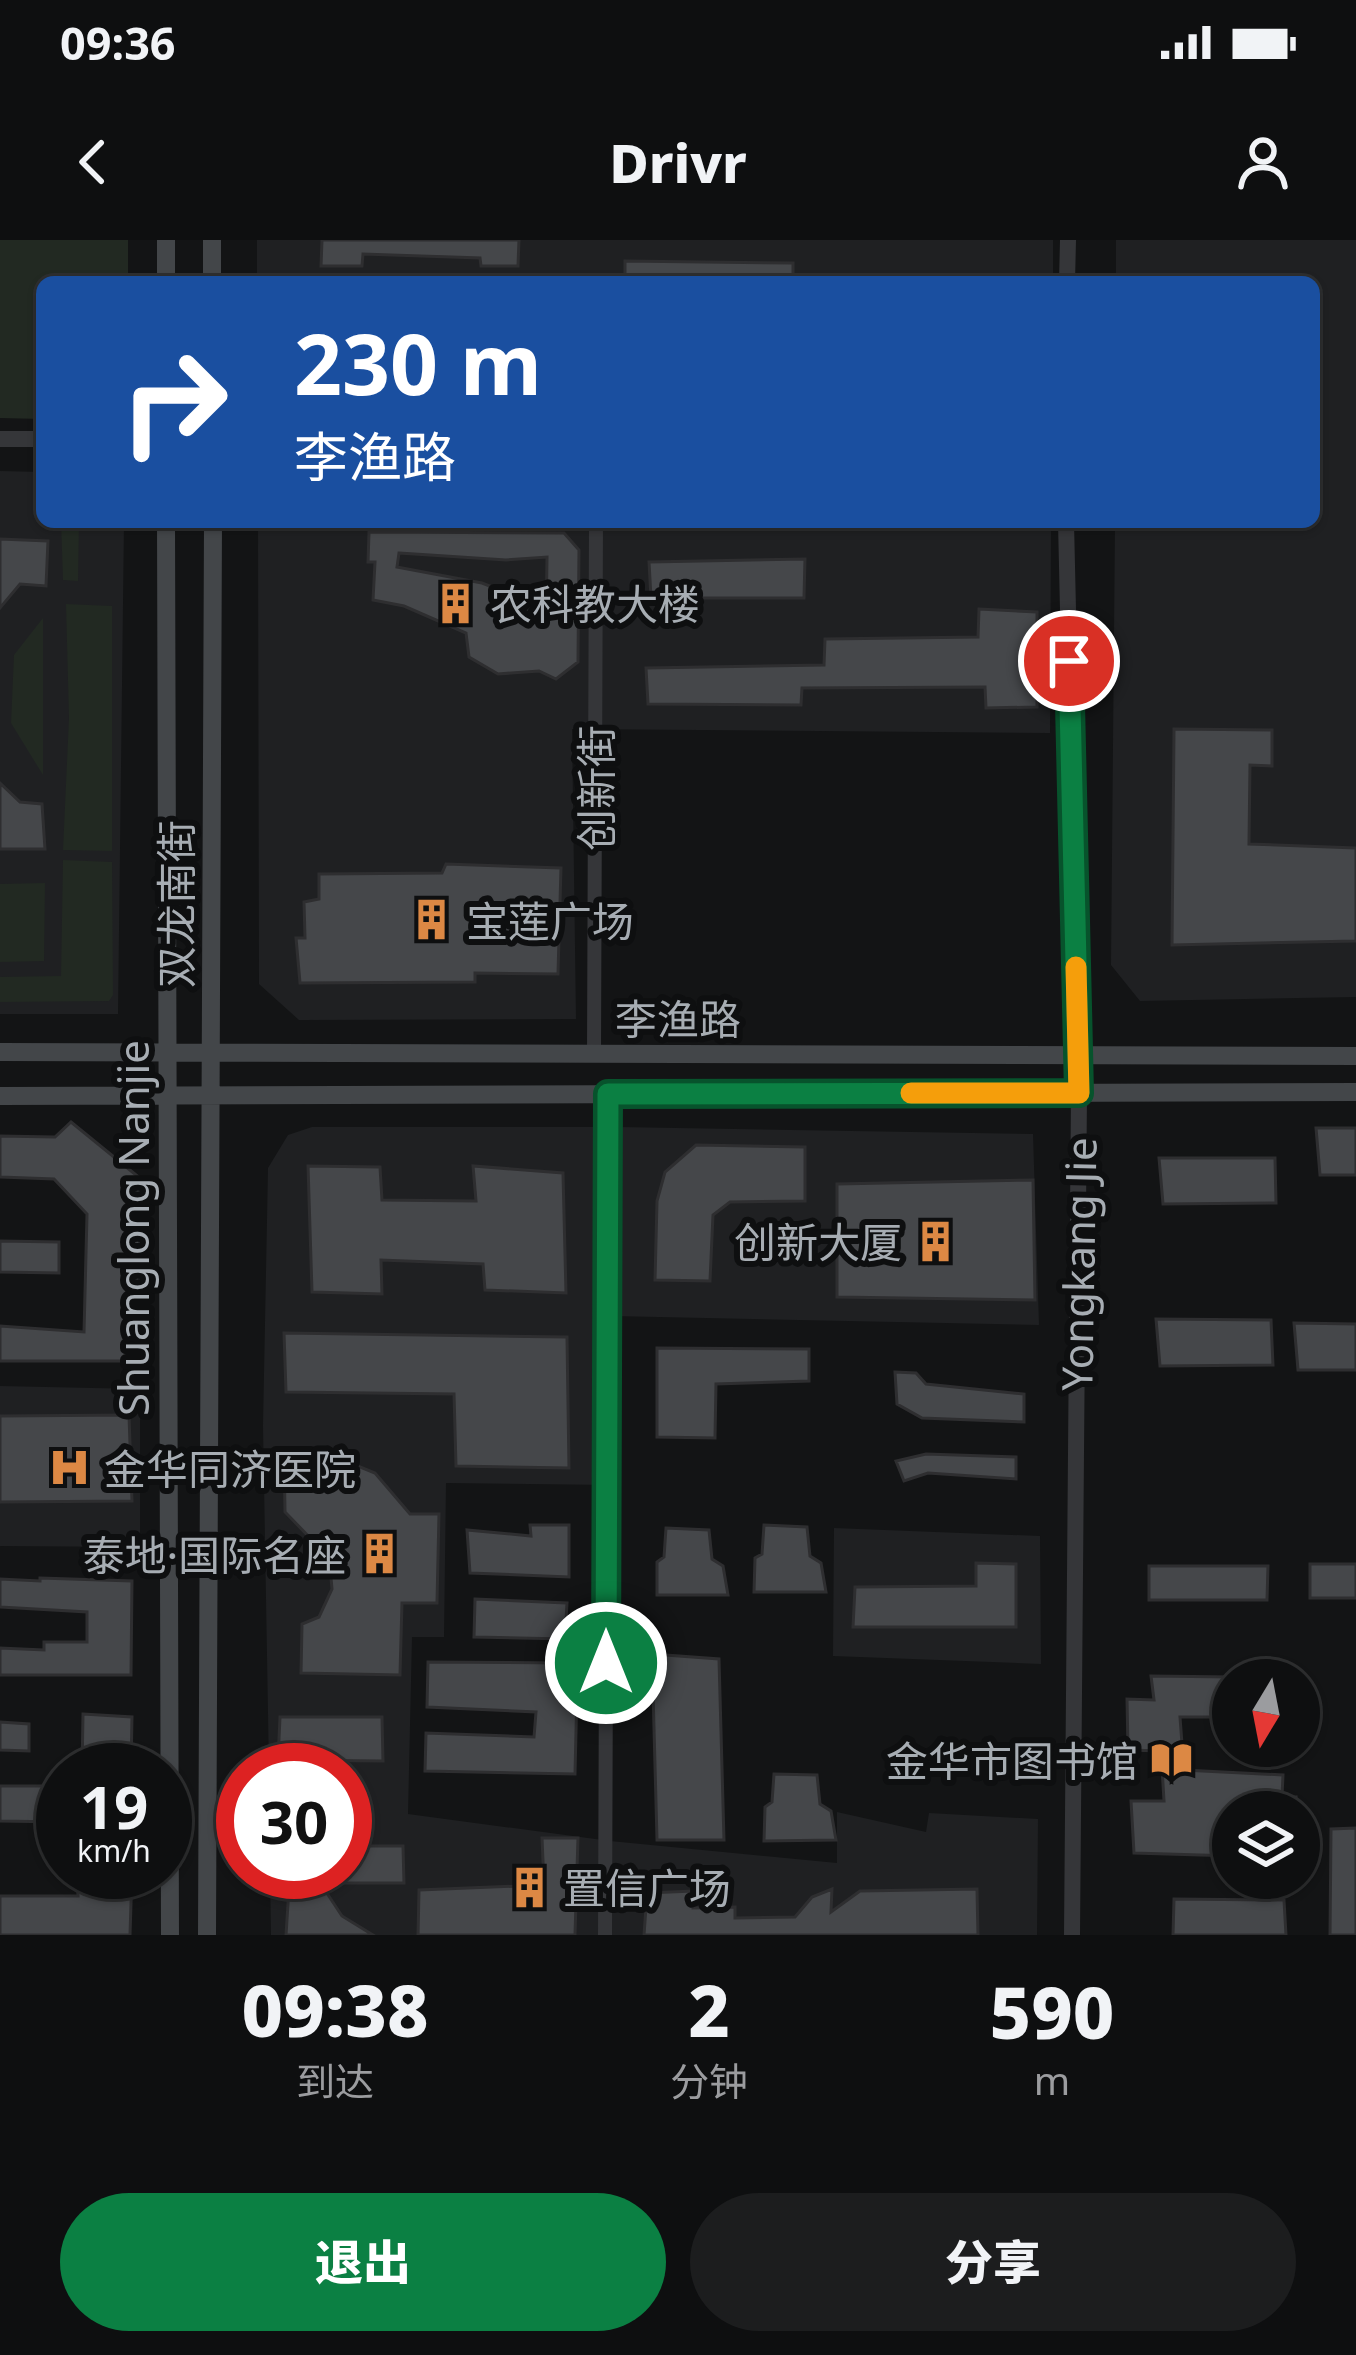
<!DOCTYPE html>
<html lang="zh">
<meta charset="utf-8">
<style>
:root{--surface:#0e0f10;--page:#1c1d1e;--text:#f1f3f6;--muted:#9b9c9f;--line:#2e2f30;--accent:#0b8043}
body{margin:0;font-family:"Noto Sans","Noto Sans SC",sans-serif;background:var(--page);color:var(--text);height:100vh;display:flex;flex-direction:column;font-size:45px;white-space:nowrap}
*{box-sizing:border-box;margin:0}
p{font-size:39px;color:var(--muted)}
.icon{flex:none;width:66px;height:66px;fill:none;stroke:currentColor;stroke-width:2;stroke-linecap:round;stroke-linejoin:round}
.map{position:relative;height:1695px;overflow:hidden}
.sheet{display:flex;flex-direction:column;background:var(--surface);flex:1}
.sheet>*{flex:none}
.banner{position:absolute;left:36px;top:36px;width:1284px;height:252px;border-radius:18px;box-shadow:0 3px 9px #0004,0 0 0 3px var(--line);background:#1a4fa0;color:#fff;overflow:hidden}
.needle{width:78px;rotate:190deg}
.controls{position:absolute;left:1212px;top:1419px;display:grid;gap:24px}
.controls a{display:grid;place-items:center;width:108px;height:108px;border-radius:50%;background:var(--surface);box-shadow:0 3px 9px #0004,0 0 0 3px var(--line);font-size:60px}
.speed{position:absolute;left:36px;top:1503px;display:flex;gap:24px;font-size:60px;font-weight:700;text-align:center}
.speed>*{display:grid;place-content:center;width:156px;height:156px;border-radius:50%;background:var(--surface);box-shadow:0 3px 9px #0004,0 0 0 3px var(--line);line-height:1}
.speed small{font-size:30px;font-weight:400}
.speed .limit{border:18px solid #d22;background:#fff;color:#111}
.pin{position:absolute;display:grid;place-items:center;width:102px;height:102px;color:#fff;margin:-51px;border:6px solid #fff;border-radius:50%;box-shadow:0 3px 12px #0007}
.me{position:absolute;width:132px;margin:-66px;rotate:0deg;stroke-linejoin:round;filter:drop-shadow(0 0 9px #0008)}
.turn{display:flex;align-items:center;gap:42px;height:252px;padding:0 60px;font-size:54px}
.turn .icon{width:156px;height:156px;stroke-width:2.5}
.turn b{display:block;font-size:84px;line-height:102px}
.eta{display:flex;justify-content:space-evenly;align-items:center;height:204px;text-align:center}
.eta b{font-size:72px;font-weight:800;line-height:84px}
.button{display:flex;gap:24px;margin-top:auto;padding:24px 60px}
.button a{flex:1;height:138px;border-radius:72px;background:var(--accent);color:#fff;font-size:48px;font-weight:800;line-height:138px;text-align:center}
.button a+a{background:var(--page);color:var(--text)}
.status{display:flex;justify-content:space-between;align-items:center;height:84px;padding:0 60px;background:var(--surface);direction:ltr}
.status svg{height:33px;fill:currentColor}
header{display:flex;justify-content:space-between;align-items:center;height:156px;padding:0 60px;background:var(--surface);font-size:54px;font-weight:800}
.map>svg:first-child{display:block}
.built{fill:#1f2022}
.green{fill:#222922}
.building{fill:#45474a;stroke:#2e2e30;stroke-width:3;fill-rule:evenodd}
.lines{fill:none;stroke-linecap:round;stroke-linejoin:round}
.minor{stroke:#353639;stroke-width:14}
.tertiary{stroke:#353639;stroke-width:16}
.secondary{stroke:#434649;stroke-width:18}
.route-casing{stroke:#07532c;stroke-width:30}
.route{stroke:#0b8043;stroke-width:21}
.slow{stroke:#f59e0b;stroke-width:21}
.labels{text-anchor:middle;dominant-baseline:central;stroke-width:12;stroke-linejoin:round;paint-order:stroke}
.poi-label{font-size:42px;fill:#a7adb3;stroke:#0e0f10;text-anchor:start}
.street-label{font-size:42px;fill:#a7adb3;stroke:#0e0f10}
</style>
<div class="status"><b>09:36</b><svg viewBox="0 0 49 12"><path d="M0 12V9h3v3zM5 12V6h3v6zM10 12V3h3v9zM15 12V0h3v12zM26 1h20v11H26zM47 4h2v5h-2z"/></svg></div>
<header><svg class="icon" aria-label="back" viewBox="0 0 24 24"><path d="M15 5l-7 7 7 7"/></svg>Drivr<svg class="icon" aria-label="person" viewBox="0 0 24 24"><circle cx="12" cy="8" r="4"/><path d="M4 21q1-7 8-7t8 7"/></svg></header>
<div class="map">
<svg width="1356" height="1695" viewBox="0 0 1356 1695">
<rect width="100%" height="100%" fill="#131415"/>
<path class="built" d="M257,0H1053V42H257Z
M1116,0H1356V757L1140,761L1111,725L1115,282H1314V42H1116Z
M0,231L42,232V282H124L118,774H0Z
M258,282H1051L1050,493L572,489L576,779L299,780L259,744Z
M312,887H619L1033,894L1039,1085L612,1076L611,1245L446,1243L444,1397H412L408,1574L610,1601L837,1623V1572L926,1592L929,1573L1038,1579L1037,1695H271L270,1632H345V1530H269L263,1186L268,928L288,895Z
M0,1146L140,1149V1307L0,1306Z
M834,1288L1040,1296L1041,1424L833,1416Z"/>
<path class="green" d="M0,0H128V42H42V179L0,178Z
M61,282H79L78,341L63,340Z
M66,364L112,366V611L63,610L69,478Z
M43,378V535L11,483L14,415Z
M63,620L112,622L113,755L109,761L0,762V737L61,736Z
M45,643L44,721L0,722V644Z"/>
<path class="building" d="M322,0H519L518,26H481L480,18L363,14L362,26H321Z
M625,21L793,23V42H625Z
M369,292L564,293L579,310L578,422L556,439L539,431L498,434L469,417L466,393L404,366L373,360L375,322H368ZM399,313L506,320L547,317L546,380L513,355L482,343L397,327Z
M0,299L48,301L46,346L20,344L0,368Z
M805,319L804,358H651L649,322Z
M979,369L1037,372V467L986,468L985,447L802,448L801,465L648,464L646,428L824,425L825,399L978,397Z
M1174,489L1272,490V526L1250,525L1249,604L1356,608V701L1172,705Z
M0,543L20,562L42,564L45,609H0Z
M446,624L561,628L558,734L475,733V742L300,743L296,698H305L304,662L319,659V634L442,633Z
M71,882L141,939L138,1121H0V1086L84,1092L87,974L54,939L0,937V896L55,897Z
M1316,888H1356V935H1320Z
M696,905L805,907V961L730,962L713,975L710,1041L655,1040L657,961L665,932Z
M1159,918H1275L1276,963L1163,964Z
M308,926L380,927L382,960L476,961L473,926L563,933L566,1053L485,1050L483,1024L381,1020L382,1054L312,1052Z
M1033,940L1035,1060L837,1057V944Z
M0,1001L59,1002V1033L0,1032Z
M1156,1079L1271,1080L1273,1125L1160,1126Z
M1294,1083L1356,1084V1130H1298Z
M284,1093L567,1097L569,1228L456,1226L454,1154L286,1152Z
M657,1108L809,1109V1141L716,1144L715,1198L657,1197Z
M895,1132L916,1133L926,1144L1024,1154V1182L922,1178L897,1164Z
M129,1175L132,1261L0,1262V1176Z
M316,1209L375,1233L410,1274H439L437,1363H402L400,1435L301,1433L302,1384L319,1377L332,1349L330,1327L313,1301L285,1272L284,1211Z
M926,1214L1016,1217V1239L928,1233L904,1241L896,1221Z
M530,1285H569V1337L470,1333L467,1290L531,1296Z
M764,1285L807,1287L810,1316L821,1323L826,1352H754L755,1318L762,1314Z
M666,1288L709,1290L712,1319L723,1326L728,1355H657V1322L664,1317Z
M976,1323L1016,1324V1387H853L855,1347L976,1346Z
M1310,1324H1356V1358H1310Z
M1149,1326H1268L1267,1360H1149Z
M40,1338L132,1341L131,1435H0V1408L44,1410V1402H87V1372L0,1367V1339L40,1341Z
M475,1359L567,1363L565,1399L474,1397Z
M652,1414L719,1419L724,1600H657Z
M428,1422L566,1423L577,1450L575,1534L425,1531L426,1493L534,1497L536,1472L427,1467Z
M1151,1436L1233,1437V1477H1180L1184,1530L1283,1535L1282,1557H1296L1295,1572H1233V1616L1134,1613L1131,1561H1164L1161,1511L1128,1510L1127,1459L1154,1460Z
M83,1474L132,1477L131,1530H82Z
M280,1477H382L383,1521L278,1520Z
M0,1482L29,1484V1511L0,1510Z
M774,1534L817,1535L820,1564L831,1571L836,1600L764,1601L765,1567L772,1562Z
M0,1546H63L62,1582L0,1581Z
M1356,1588V1695H1330L1331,1589Z
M542,1598H578L575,1695H418L419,1650L544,1645Z
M345,1606H403L404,1643H345Z
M77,1632H132L130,1695H0V1656H78Z
M290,1632H313L342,1676L373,1695H286Z
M832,1649L831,1672L860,1651L977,1649L978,1695H644L647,1653L693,1651V1668L735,1667V1678L795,1677L812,1657Z
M1174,1659L1284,1660L1286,1695H1173Z"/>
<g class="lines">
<path class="minor" d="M594,813L596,282
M605,1695L608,854"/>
<path class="tertiary" d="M1067,42L1068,0
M0,199H42
M1066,282L1079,853L1072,1695"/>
<path class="secondary" d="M212,0V42
M166,42V0
M166,282L170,1695
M0,812L1356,816
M0,856L1356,852
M207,1695L213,282"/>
</g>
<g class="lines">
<defs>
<path id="route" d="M606,1423L608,854L1079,853L1069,421"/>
</defs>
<use href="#route" class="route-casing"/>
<use href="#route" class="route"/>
<path class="slow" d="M911,853H1079L1076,727"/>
</g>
<defs>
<symbol id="building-bare" viewBox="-9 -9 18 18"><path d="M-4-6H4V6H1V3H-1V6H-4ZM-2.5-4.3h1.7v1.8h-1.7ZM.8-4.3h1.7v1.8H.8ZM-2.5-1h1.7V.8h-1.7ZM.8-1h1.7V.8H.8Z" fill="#dc8844" stroke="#0e0f10" stroke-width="2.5" paint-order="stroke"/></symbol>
<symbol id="hospital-bare" viewBox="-9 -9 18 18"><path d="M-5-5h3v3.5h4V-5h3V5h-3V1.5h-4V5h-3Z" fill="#dc8844" stroke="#0e0f10" stroke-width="2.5" paint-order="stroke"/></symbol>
<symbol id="library-bare" viewBox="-9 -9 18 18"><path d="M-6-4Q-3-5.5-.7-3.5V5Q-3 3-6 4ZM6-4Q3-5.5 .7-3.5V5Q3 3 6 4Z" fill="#dc8844" stroke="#0e0f10" stroke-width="2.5" paint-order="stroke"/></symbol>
</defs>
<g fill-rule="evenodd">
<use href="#building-bare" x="426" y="334" width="59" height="59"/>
<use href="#building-bare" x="402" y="650" width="59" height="59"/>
<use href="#building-bare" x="906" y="972" width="59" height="59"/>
<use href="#hospital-bare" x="40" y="1198" width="59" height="59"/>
<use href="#building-bare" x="350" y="1284" width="59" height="59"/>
<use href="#library-bare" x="1142" y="1490" width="59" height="59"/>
<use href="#building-bare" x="500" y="1618" width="59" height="59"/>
</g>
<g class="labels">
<g class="poi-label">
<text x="490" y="363">农科教大楼</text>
<text x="466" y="680">宝莲广场</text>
<text x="902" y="1001" text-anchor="end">创新大厦</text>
<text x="104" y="1228">金华同济医院</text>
<text x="346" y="1314" text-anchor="end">泰地·国际名座</text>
<text x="1138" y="1520" text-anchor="end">金华市图书馆</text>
<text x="563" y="1647">置信广场</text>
</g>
<g class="street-label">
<text transform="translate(595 548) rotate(-90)">创新街</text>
<text transform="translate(175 664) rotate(-90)">双龙南街</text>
<text x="678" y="778">李渔路</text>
<text transform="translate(132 988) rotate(-90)">Shuanglong Nanjie</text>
<text transform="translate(1078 1024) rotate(-89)">Yongkang Jie</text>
</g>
</g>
</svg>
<div class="controls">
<a><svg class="needle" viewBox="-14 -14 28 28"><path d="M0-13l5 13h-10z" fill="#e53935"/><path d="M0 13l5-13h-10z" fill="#9b9c9f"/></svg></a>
<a><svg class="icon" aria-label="layers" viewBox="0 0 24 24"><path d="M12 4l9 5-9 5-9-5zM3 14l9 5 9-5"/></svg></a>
</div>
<div class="speed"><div>19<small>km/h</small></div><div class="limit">30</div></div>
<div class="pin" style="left:1069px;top:421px;background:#d93025"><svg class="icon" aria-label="arrive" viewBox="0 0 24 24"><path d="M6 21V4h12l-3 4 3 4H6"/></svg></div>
<svg class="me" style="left:606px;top:1423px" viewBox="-20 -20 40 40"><circle r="17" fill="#0b8043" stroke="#fff" stroke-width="3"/><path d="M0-11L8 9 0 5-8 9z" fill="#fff"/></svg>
<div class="banner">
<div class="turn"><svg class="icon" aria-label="right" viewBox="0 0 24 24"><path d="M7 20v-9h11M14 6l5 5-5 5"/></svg><div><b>230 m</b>李渔路</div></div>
</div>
</div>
<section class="sheet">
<div class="eta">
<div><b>09:38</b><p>到达</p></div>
<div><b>2</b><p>分钟</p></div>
<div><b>590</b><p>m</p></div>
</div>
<div class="button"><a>退出</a><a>分享</a></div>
</section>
